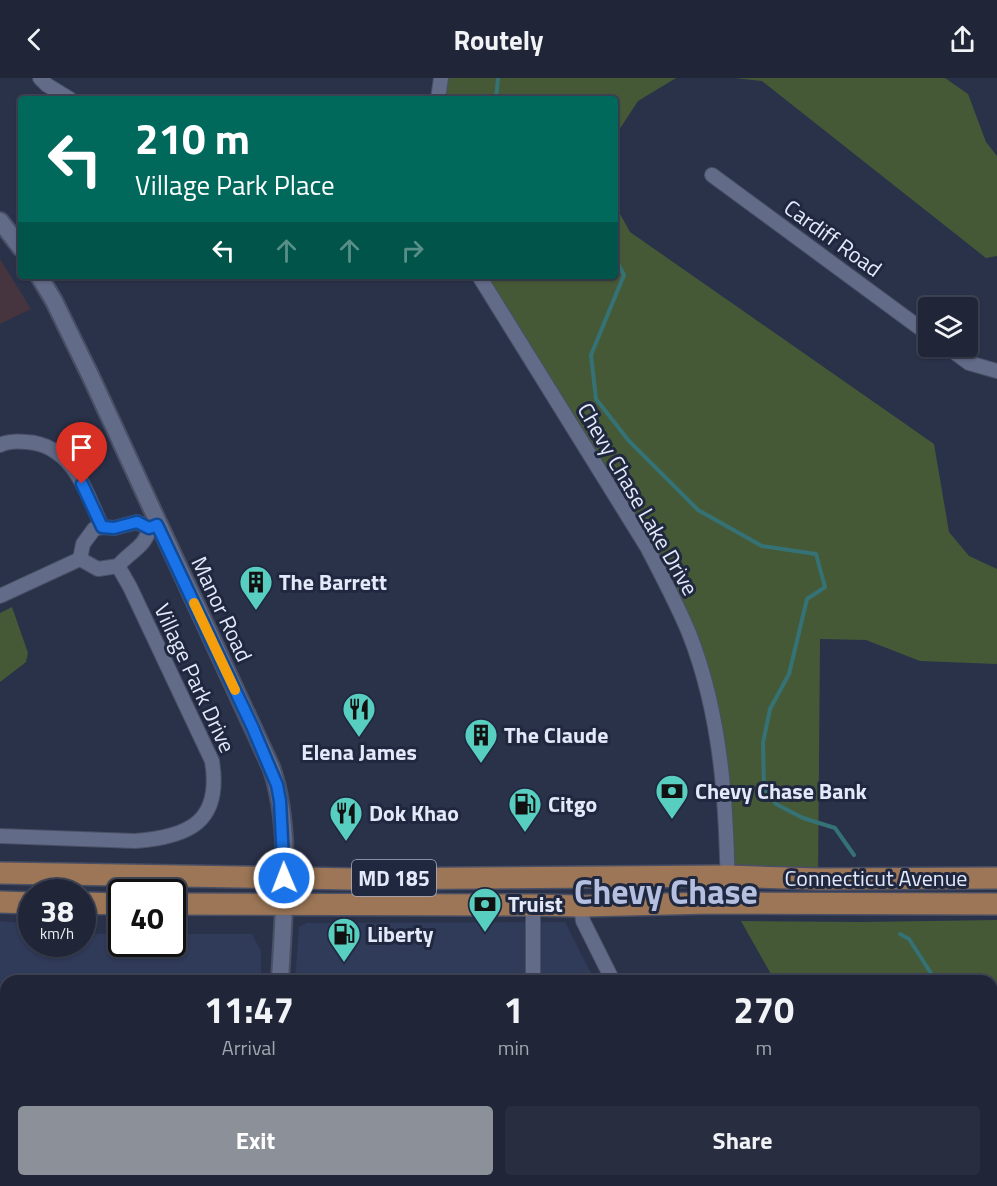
<!DOCTYPE html>
<style>
:root{--surface:#202638;--page:#282e40;--text:#f1f3f6;--muted:#a2a5ae;--line:#3d4353;--accent:#8c9099}
body{margin:0;font-family:"Titillium Web",sans-serif;background:var(--page);color:var(--text);height:100vh;display:flex;flex-direction:column;font-size:22px;white-space:nowrap}
*{box-sizing:border-box;margin:0}
p{font-size:20px;color:var(--muted)}
.icon{flex:none;width:33px;height:33px;fill:none;stroke:currentColor;stroke-width:2;stroke-linecap:round;stroke-linejoin:round}
.map{position:relative;flex:1;overflow:hidden}
.side{position:absolute;left:0px;top:897px;width:998px;height:212px;display:flex;flex-direction:column;background:var(--surface);border-radius:18px 18px 0 0;box-shadow:0 2px 4px #0004,0 0 0 2px var(--line)}
.side>*{flex:none}
.guide{position:absolute;left:18px;top:18px;width:600px;height:183px;border-radius:6px;box-shadow:0 2px 4px #0004,0 0 0 2px var(--line);background:#00695c;color:#fff;overflow:hidden}
.buttons{position:absolute;left:918px;top:219px;display:grid;gap:12px}
.buttons a{display:grid;place-items:center;width:60px;height:60px;border-radius:6px;background:var(--surface);box-shadow:0 2px 4px #0004,0 0 0 2px var(--line);font-size:30px}
.speed{position:absolute;left:18px;top:801px;display:flex;gap:12px;font-size:30px;font-weight:700;text-align:center}
.speed>*{display:grid;place-content:center;width:78px;height:78px;border-radius:50%;background:var(--surface);box-shadow:0 2px 4px #0004,0 0 0 2px var(--line);line-height:1}
.speed small{font-size:15px;font-weight:400}
.speed .limit{border:3px solid #111;border-radius:9px;background:#fff;color:#111}
.pin{position:absolute;display:grid;place-items:center;width:51px;height:51px;color:#fff;margin:-62px -26px;border-radius:50% 50% 50% 0;rotate:-45deg;box-shadow:0 0 6px #0007}
.pin .icon{rotate:45deg}
.me{position:absolute;width:66px;margin:-33px;rotate:359deg;stroke-linejoin:round;filter:drop-shadow(0 0 4px #0008)}
.turn{display:flex;align-items:center;gap:21px;height:126px;padding:0 18px;font-size:27px}
.turn .icon{width:78px;height:78px;stroke-width:2.5}
.turn b{display:block;font-size:42px;line-height:51px}
.lanes{display:flex;align-items:center;height:57px;padding:0 18px;background:#0003;justify-content:center;gap:30px;direction:ltr}
.lanes .off{opacity:.35}
.eta{display:flex;justify-content:space-evenly;align-items:center;height:102px;text-align:center}
.eta b{font-size:36px;font-weight:700;line-height:42px}
.button{display:flex;gap:12px;margin-top:auto;padding:12px 18px}
.button a{flex:1;height:69px;border-radius:6px;background:var(--accent);color:#fff;font-size:24px;font-weight:700;line-height:69px;text-align:center}
.button a+a{background:var(--page);color:var(--text)}
header{display:flex;justify-content:space-between;align-items:center;height:78px;padding:0 18px;background:var(--surface);font-size:27px;font-weight:700}
.map>svg:first-child{display:block}
.built{fill:#303a59}
.education{fill:#46343f}
.green{fill:#465937}
.lines{fill:none;stroke-linecap:round;stroke-linejoin:round}
.stream{stroke:#347275;stroke-width:4}
.minor-casing{stroke:#494f65;stroke-width:16}
.tertiary-casing{stroke:#494f65;stroke-width:20}
.primary-casing{stroke:#494f65;stroke-width:24}
.minor{stroke:#626b87;stroke-width:14}
.tertiary{stroke:#626b87;stroke-width:16}
.primary{stroke:#9c7656;stroke-width:21}
.route-casing{stroke:#114b97;stroke-width:15}
.route{stroke:#1a73e8;stroke-width:10}
.slow{stroke:#f59e0b;stroke-width:10}
.labels{text-anchor:middle;dominant-baseline:central;stroke-width:6;stroke-linejoin:round;paint-order:stroke}
.shield{fill:#202840;stroke:#a9afc2;stroke-width:1.5}
.shield-label{font-size:21px;font-weight:bold;fill:#e4e9fa}
.street-label{font-size:22px;fill:#e4e9fa;stroke:#202840}
.poi-label{font-size:22px;font-weight:bold;fill:#e4e9fa;stroke:#202840;text-anchor:start}
.town-label{font-size:34px;font-weight:bold;fill:#b5bfdf;stroke:#202840}
</style>
<header><svg class="icon" aria-label="back" viewBox="0 0 24 24"><path d="M15 5l-7 7 7 7"/></svg>Routely<svg class="icon" aria-label="share" viewBox="0 0 24 24"><path d="M12 15V3M7 8l5-5 5 5M5 13v7h14v-7"/></svg></header>
<div class="map">
<svg width="997" height="1108" viewBox="0 0 997 1108">
<rect width="100%" height="100%" fill="#2a324a"/>
<path class="built" d="M0,843L31,846L32,866H82L83,856H121L122,866H172L173,856H252L261,873V903H6V1102L183,1103L181,1108H0Z
M565,844L595,903H295L299,849L307,845Z"/>
<path class="education" d="M0,181L31,231L0,246Z"/>
<path class="green" d="M441,0H676L638,23L615,58V21H438Z
M735,0H945L968,16L986,64L997,78V178L986,180L762,3Z
M615,127L630,154L934,366L949,454L969,478L997,491V586L920,583L866,562L820,561L818,801L728,798L709,620L670,511L479,198H615Z
M12,529L28,575L26,584L0,604V535Z
M997,842V1108H814L810,1103L992,1102V903H765L772,898L741,843L861,844Z"/>
<g class="lines">
<path class="stream" d="M496,21L498,0
M615,180L624,197L591,277L596,321L629,363L698,432L762,468L816,476L825,509L807,521L789,596L770,631L763,665L764,710L776,726L803,740L835,750L854,777
M900,856L909,861L936,903
M992,970H997"/>
<defs>
<path id="minor" d="M40,0L47,7L70,21
M438,21L441,0
M712,97L928,256
M479,198L647,469C662,498 677,526 689,555C723,641 727,734 728,825
M946,268L969,285L997,293
M0,367C8,363 18,363 27,364C72,367 86,413 102,449
M80,481L98,491L118,488C128,475 147,468 149,450
M80,481L83,466L94,451L102,449L114,450L137,444L149,450
M0,518L80,481
M0,758L135,763C189,759 222,744 212,683L130,509L118,488
M581,828L583,843L613,903
M533,903V827
M540,1102L543,1108
M730,1102L734,1108
M199,1104H524"/>
<path id="tertiary" d="M0,143L21,170
M39,198L54,223L91,299L271,689C293,750 283,839 280,903"/>
<path id="primary" d="M0,795L353,801L728,798L818,801L997,800
M0,824L32,825
M82,825L122,826
M172,826L533,827L581,828L711,825L997,826"/>
</defs>
<use href="#minor" class="minor-casing"/>
<use href="#tertiary" class="tertiary-casing"/>
<use href="#primary" class="primary-casing"/>
<use href="#minor" class="minor"/>
<use href="#tertiary" class="tertiary"/>
<use href="#primary" class="primary"/>
</g>
<g class="lines">
<defs>
<path id="route" d="M82,406L102,449L114,450L137,444L149,450L157,447L252,648L277,707L280,723L284,800"/>
</defs>
<use href="#route" class="route-casing"/>
<use href="#route" class="route"/>
<path class="slow" d="M194,525L235,612"/>
</g>
<defs>
<symbol id="building-pin" viewBox="-11 -11 22 30"><path d="M0 17L-7.5 6A9.5 9.5 0 1 1 7.5 6Z" fill="#58cec0" stroke="#202840"/><path d="M-4-6H4V6H1V3H-1V6H-4ZM-2.5-4.3h1.7v1.8h-1.7ZM.8-4.3h1.7v1.8H.8ZM-2.5-1h1.7V.8h-1.7ZM.8-1h1.7V.8H.8Z" fill="#111"/></symbol>
<symbol id="restaurant-pin" viewBox="-11 -11 22 30"><path d="M0 17L-7.5 6A9.5 9.5 0 1 1 7.5 6Z" fill="#58cec0" stroke="#202840"/><path d="M-5-6h1v4h1v-4h1v4h1v-4h1v5L-1.5 .5V6h-2V.5L-5-1ZM5-6V6H3V1.5H1.5Q1.5-4 5-6Z" fill="#111"/></symbol>
<symbol id="bank-pin" viewBox="-11 -11 22 30"><path d="M0 17L-7.5 6A9.5 9.5 0 1 1 7.5 6Z" fill="#58cec0" stroke="#202840"/><path d="M-6-4H6V4H-6ZM0-2.3a2.3 2.3 0 1 0 0 4.6a2.3 2.3 0 1 0 0-4.6Z" fill="#111"/></symbol>
<symbol id="fuel-pin" viewBox="-11 -11 22 30"><path d="M0 17L-7.5 6A9.5 9.5 0 1 1 7.5 6Z" fill="#58cec0" stroke="#202840"/><path d="M-5.5-6h7V0h2V4h1.3V-2.5L3-4.5l.8-.8L6-3V5H2.5V1h-1V6h-7ZM-4.2-4.7v3.2H.2V-4.7Z" fill="#111"/></symbol>
</defs>
<g fill-rule="evenodd">
<use href="#building-pin" x="237" y="485" width="38" height="52"/>
<use href="#restaurant-pin" x="340" y="612" width="38" height="52"/>
<use href="#building-pin" x="462" y="638" width="38" height="52"/>
<use href="#bank-pin" x="653" y="694" width="38" height="52"/>
<use href="#fuel-pin" x="506" y="707" width="38" height="52"/>
<use href="#restaurant-pin" x="327" y="716" width="38" height="52"/>
<use href="#bank-pin" x="466" y="807" width="38" height="52"/>
<use href="#fuel-pin" x="325" y="837" width="38" height="52"/>
</g>
<g class="labels">
<rect class="shield" x="352" y="782" width="84" height="36" rx="4.5"/>
<g class="shield-label">
<text x="394" y="800">MD 185</text>
</g>
<g class="street-label">
<text transform="translate(833 160) rotate(36)">Cardiff Road</text>
<text transform="translate(638 421) rotate(60)">Chevy Chase Lake Drive</text>
<text transform="translate(222 531) rotate(65)">Manor Road</text>
<text transform="translate(195 600) rotate(65)">Village Park Drive</text>
<text x="876" y="800">Connecticut Avenue</text>
</g>
<g class="poi-label">
<text x="279" y="504">The Barrett</text>
<text x="504" y="657">The Claude</text>
<text x="359" y="674" text-anchor="middle">Elena James</text>
<text x="695" y="713">Chevy Chase Bank</text>
<text x="548" y="726">Citgo</text>
<text x="369" y="735">Dok Khao</text>
<text x="508" y="826">Truist</text>
<text x="367" y="856">Liberty</text>
</g>
<g class="town-label">
<text x="666" y="813">Chevy Chase</text>
</g>
</g>
</svg>
<div class="buttons">
<a><svg class="icon" aria-label="layers" viewBox="0 0 24 24"><path d="M12 4l9 5-9 5-9-5zM3 14l9 5 9-5"/></svg></a>
</div>
<div class="speed"><div>38<small>km/h</small></div><div class="limit">40</div></div>
<div class="pin" style="left:82px;top:406px;background:#d93025"><svg class="icon" aria-label="arrive" viewBox="0 0 24 24"><path d="M6 21V4h12l-3 4 3 4H6"/></svg></div>
<svg class="me" style="left:284px;top:800px" viewBox="-20 -20 40 40"><circle r="17" fill="#1a73e8" stroke="#fff" stroke-width="3"/><path d="M0-11L8 9 0 5-8 9z" fill="#fff"/></svg>
<div class="guide">
<div class="turn"><svg class="icon" aria-label="left" viewBox="0 0 24 24"><path d="M17 20v-9H6M10 6l-5 5 5 5"/></svg><div><b>210 m</b>Village Park Place</div></div>
<div class="lanes"><svg class="icon" aria-label="left" viewBox="0 0 24 24"><path d="M17 20v-9H6M10 6l-5 5 5 5"/></svg><svg class="icon off" aria-label="ahead" viewBox="0 0 24 24"><path d="M12 20V5M6 11l6-6 6 6"/></svg><svg class="icon off" aria-label="ahead" viewBox="0 0 24 24"><path d="M12 20V5M6 11l6-6 6 6"/></svg><svg class="icon off" aria-label="right" viewBox="0 0 24 24"><path d="M7 20v-9h11M14 6l5 5-5 5"/></svg></div>
</div>
<section class="side">
<div class="eta">
<div><b>11:47</b><p>Arrival</p></div>
<div><b>1</b><p>min</p></div>
<div><b>270</b><p>m</p></div>
</div>
<div class="button"><a>Exit</a><a>Share</a></div>
</section>
</div>
